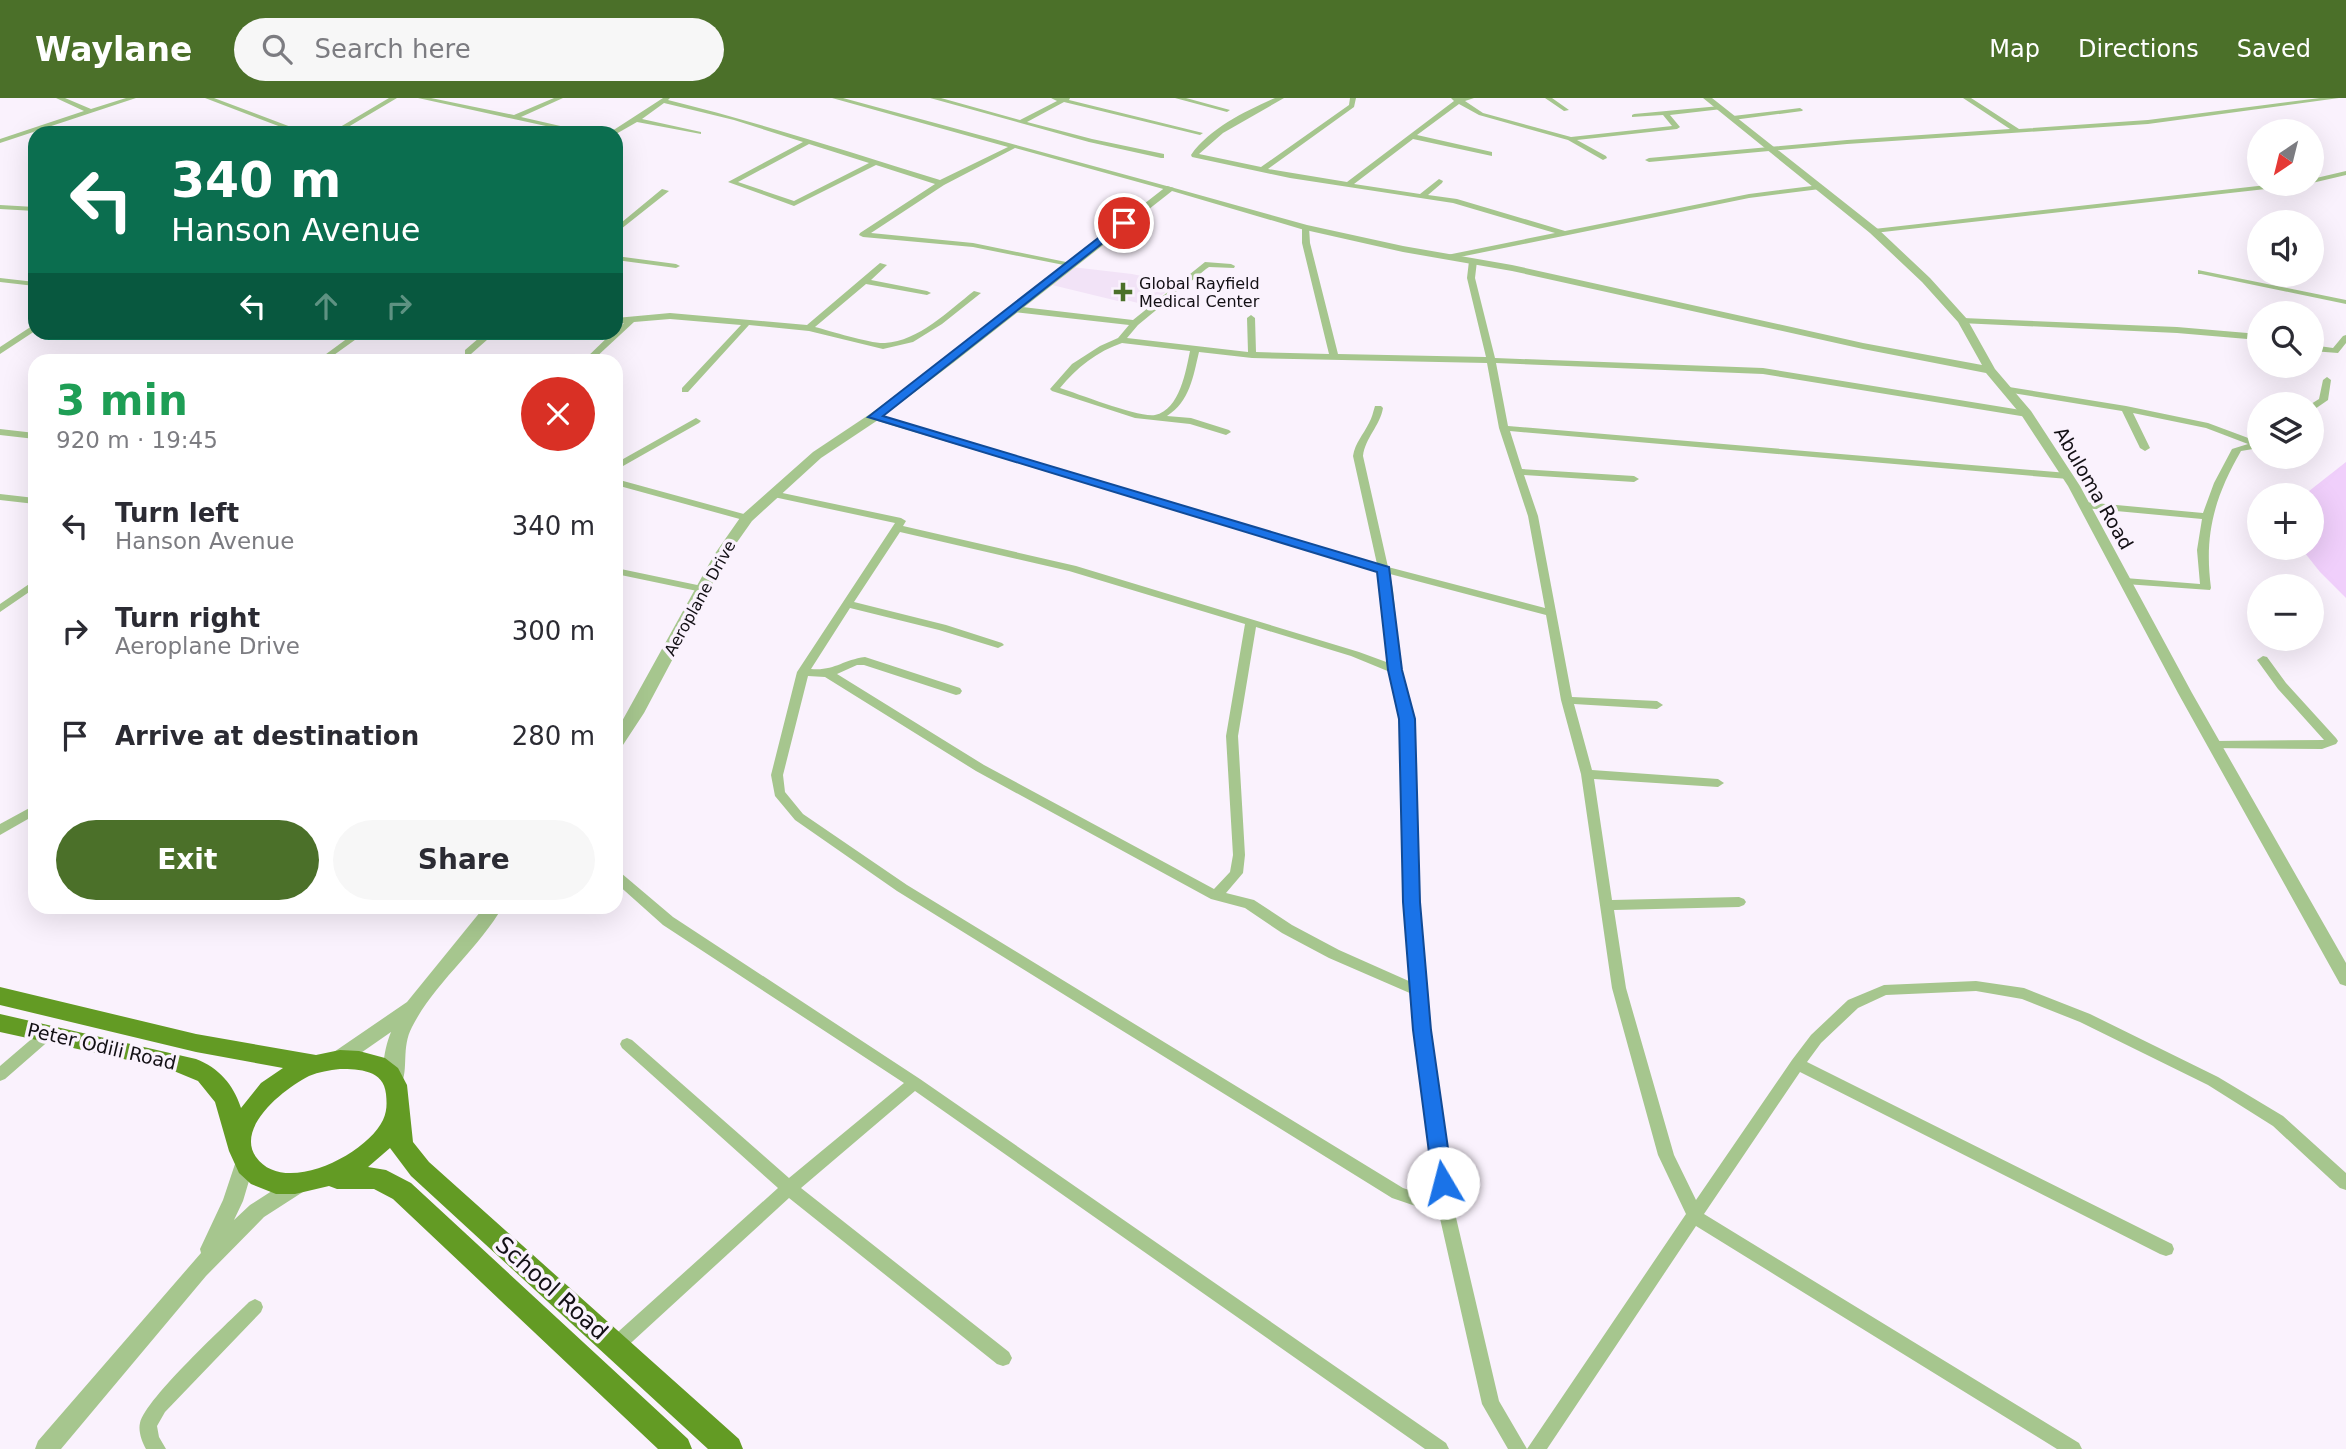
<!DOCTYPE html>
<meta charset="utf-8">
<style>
:root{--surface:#fff;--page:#f7f7f7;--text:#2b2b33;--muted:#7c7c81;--accent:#4b7029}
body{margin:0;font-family:"DejaVu Sans",sans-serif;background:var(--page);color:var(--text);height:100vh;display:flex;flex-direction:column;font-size:26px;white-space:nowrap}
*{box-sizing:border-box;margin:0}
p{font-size:23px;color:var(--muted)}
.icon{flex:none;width:38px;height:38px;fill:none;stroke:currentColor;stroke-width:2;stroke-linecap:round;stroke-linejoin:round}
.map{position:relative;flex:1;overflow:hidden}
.panel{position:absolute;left:28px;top:256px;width:595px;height:560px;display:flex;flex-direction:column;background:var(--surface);border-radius:21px;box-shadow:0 7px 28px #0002}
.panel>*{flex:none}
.hud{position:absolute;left:28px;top:28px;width:595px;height:214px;border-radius:21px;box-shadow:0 7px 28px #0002;background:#0b6e4f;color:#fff;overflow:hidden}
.needle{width:46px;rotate:215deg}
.controls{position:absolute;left:2247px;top:21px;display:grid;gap:14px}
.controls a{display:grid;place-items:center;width:77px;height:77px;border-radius:50%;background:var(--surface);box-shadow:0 7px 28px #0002;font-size:35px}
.pin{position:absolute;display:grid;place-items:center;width:60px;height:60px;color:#fff;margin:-30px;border:4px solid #fff;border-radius:50%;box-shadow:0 2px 7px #0007}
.me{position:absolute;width:77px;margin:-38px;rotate:352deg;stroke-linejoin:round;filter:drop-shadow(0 0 5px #0008)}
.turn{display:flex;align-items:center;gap:24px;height:147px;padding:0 28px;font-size:32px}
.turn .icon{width:91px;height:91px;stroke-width:2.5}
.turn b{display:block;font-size:49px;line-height:60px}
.lanes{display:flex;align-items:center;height:66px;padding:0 28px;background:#0003;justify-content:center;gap:35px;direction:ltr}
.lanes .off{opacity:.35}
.round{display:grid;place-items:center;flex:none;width:74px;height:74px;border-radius:37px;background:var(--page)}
.overview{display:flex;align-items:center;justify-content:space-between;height:119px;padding:0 28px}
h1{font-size:42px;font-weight:700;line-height:52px;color:#1e9e55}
.primary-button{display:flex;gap:14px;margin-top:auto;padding:14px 28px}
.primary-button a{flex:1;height:80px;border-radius:42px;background:var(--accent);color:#fff;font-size:28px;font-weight:700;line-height:80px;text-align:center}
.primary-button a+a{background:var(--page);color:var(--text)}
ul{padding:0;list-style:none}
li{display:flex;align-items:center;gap:21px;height:105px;padding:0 28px}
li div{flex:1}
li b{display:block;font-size:26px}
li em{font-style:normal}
header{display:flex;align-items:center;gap:42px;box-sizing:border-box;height:98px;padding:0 35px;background:var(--accent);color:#fff}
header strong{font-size:33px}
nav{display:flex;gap:38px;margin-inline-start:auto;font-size:24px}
.search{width:490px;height:63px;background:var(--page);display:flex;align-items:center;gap:18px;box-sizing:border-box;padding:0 24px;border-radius:38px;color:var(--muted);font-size:26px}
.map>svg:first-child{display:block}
.built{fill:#f2e3f7}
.green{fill:#f0cffb}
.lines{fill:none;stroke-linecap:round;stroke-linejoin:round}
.minor{fill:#a6c68e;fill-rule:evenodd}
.tertiary{fill:#a6c68e;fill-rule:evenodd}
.primary{fill:#639b24;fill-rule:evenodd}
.route{fill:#1a73e8;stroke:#114b97;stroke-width:2}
.poi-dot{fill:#4b7029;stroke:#faf2fd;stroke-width:2.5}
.labels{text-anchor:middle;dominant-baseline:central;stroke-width:7;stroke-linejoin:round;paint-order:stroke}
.far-poi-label{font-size:16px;fill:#131015;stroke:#faf2fd;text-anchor:start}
.far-street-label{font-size:16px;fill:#131015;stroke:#faf2fd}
.street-label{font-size:19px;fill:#131015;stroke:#faf2fd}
.near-street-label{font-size:23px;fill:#131015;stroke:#faf2fd}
</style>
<header>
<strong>Waylane</strong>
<div class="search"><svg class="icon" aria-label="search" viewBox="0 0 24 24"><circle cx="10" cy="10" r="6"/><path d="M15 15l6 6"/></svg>Search here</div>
<nav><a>Map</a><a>Directions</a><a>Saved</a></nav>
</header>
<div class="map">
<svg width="2346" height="1351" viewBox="0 0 2346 1351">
<rect width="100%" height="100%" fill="#faf2fd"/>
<path class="built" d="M1072,169L1132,176L1175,185L1150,208L1126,202L1122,204L1052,187Z"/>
<path class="green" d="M2346,364V500L2320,474L2301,450H2312V397H2304Z"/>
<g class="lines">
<path class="minor" d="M56,0H65L91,11L126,0H136L0,45V41L84,13Z
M205,0H214L291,29L278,35H268L281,29Z
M389,0H397L338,35H330Z
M418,0H431L514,17L554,0H563L521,19L591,35H578Z
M663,0H670L668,2C761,25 849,54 940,82L1008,49L832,0H843L1174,90L1167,92L1015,50L944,87L871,135L973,145L1071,165L1075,167L1074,169L973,149L863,139L859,137L860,135L935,86L876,67L794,108L728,84L803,44L734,22L664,5L642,21L701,34V36L637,24L616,36L609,35ZM809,46L869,65L794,103L738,84Z
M930,0H941L1020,22L1057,3L1051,0H1070L1069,2L1203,35L1200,37L1064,4L1027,24L1092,41L1164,56V60H1161L1089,44Z
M1175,0H1186L1230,12L1227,14Z
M1275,0H1284L1223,35L1199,56L1261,69L1349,7L1350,0H1356L1354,9L1268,71L1347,84L1454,3L1451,0H1474L1465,3L1483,15L1571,39L1672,28L1663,17L1632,19V17L1634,16L1720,8L1723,10L1722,11L1670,17L1680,29L1677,31L1577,42L1606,58L1607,60L1603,62L1568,42L1479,17L1459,6L1417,37L1492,54V58L1413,41L1354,86L1420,96L1439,81L1443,83L1442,85L1428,97L1457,101L1565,133L1749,96L1820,87L1824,89L1820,91L1749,100L1450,161H1447V157L1555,135L1453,105L1290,80L1192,59L1191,57C1210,30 1246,13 1275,0Z
M1545,0H1552L1569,12L1564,13Z
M1963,0H1971L2019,31L2148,22L2320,0H2339L2148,26L1847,46L1649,64L1645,62L1649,60L1847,42L2010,31Z
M1800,10L1803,12L1802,13L1733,22L1730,20L1733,18Z
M2346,73V77L2312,85V81Z
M2276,86H2297L2293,88L1874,135L1870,133L1874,131Z
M662,91L669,93L616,135V129Z
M0,107L35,109V113L0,111Z
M1302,127L1309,129L1310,145L1338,256L1486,259L1467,180L1469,163L1473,161L1477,163L1475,180L1495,260L1763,270L2027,313L2032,316L2027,319L1763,276L1496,265L1508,328L2068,375L2073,378L2068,381L1510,333L1522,371L1634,378L1639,381L1634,384L1524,377L1538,418L1572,599L1657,603L1663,607L1657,611L1574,606L1592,672L1718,681L1724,685L1718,689L1594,681L1612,802L1739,799L1744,801L1746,804L1744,807L1739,809L1614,812L1626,890L1674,1057L1696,1102L1792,962L1811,937L1848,902L1884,887L1976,883L2024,890L2090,916L2218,979L2283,1018L2346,1075V1092L2340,1090L2273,1028L2208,987L2080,924L2022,901L1976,893L1886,897L1858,910L1821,945L1807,964L2172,1146L2174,1151L2172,1156L2166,1158L2160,1156L1800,974L1704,1116L2079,1345L2082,1351H2057L1696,1128L1547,1351H1527L1686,1116L1658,1057L1612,890L1581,676L1561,602L1546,517L1390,476L1393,492L1401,572L1413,621L1419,804L1426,893L1454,1111L1499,1303L1527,1351H1508L1482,1306L1439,1116L1392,1100L897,793L795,722L775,698L771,677L797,574L895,425L769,398V394L773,393L901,420L906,423L903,428L1076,468L1359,554L1389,565L1383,492L1378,473L871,321L869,319L874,316L1377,466L1353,358C1355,345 1363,337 1369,325C1372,320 1373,314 1375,308H1381L1383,310C1380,328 1365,340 1363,358L1388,469L1545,510L1528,418L1499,330L1487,265L1252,260L1199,254C1193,279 1190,303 1167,318L1191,320L1229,332L1231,334L1226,337L1190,326L1135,320L1052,293L1050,291L1072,266L1100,248L1118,240L1129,227L1014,214L1010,211L1014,208L1133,222L1205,164L1231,166L1235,168L1234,170L1209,169L1206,171L1138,227L1127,240L1248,254L1247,220L1251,217L1255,220L1256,254L1329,256L1302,145ZM1122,245L1190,253C1186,272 1180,312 1155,317C1139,320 1079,296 1060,290C1076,270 1098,253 1122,245ZM900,434L1069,473L1245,526L1226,638L1233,757L1230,774L1214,791L984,667L837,576L857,567H864L956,597L960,596L962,593L960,590L865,559C842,562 835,573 811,571L850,510L939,532L998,550L1004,547L1002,545L946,527L854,504ZM1256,529L1351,558L1390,574L1401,621L1405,804L1411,884L1339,852L1292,827L1254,802L1226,795L1243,775L1245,757L1238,638ZM808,578L825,579L976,673L1211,801L1245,810L1282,835L1329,860L1412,896L1437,1101L1403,1090L907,787L803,716L785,694L783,677Z
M616,158L676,166L680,168L676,170L616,162Z
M880,165L887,167L871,182L927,193L931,195L927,197L866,186L815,229C831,233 871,246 885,245C919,243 948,213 974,193L981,195L942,226L913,244L883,251L809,233L749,227L688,294H682V290L741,227L670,221L634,224L593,262H584L613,234H616V232L624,225L616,226V220L670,215L807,227Z
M2198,172L2346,202V206L2201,176H2198Z
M0,180L35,184V188L0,184Z
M1963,220L2177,229L2259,236V242L2177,235L1960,225L1959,223Z
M35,226V233L0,256V249Z
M151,234H162L153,241H147L146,239Z
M356,234H366L327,262H318Z
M486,234H496L471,256H465V252Z
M2346,237V245L2338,255L2312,253V247L2333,250L2343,238Z
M2327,279L2331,282L2328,302L2312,313L2311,306L2319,301L2323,282Z
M2009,289L2126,308L2208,325L2259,344V350L2241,353C2214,400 2204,437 2211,490L2210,492L2125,486L2120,483L2125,480L2200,486L2197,452L2202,421L2084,410L2079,407L2084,404L2203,415L2214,385L2232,351L2248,346L2206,330L2133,315L2150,350L2145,353L2140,350L2122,313L2006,294L2004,292Z
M696,320L701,323L699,325L616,372V365Z
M0,331L35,335V341L0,337Z
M616,381L751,418L752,420L747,423L616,387Z
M0,396L35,400V406L0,402Z
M616,470L702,488L707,491L702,494L616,476Z
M35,482V490L0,514V506Z
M2263,558L2267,559L2286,585L2336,640L2338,643L2336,646L2322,651L2210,650L2208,647L2210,644L2214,643L2324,642L2278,591L2257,562Z
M35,707V717L0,737V726Z
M616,773L621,775L673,819L920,981L1446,1345L1449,1351H1425L915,993L801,1090L1009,1254L1012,1260L1009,1266L1003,1268L997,1266L789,1100L621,1254L615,1256L609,1254L606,1248L609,1242L778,1090L622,950L620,946L622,942L627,940L632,942L789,1080L904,985L663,827L616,785Z
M47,930L52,932L54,936L52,940L5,981L0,983V968L42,932Z
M255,1201L261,1204L263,1209L261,1214L165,1314L157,1328L159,1339L166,1351H146C142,1344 138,1333 140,1325C146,1300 227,1226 249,1204Z"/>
<path class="tertiary" d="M1703,0H1712L1878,131L1930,180L1967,221L1995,271L2031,313L2080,388L2192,595L2346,865V888L2340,886L2178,595L2068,388L2022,318L1986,275L1863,251L1512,173L1403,154L1301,131L1172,93L953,265L878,322L821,360L752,423L728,457L644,615L621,650L616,651V634L714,457L742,417L813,354L870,316L945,261L1167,88L1307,127L1403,148L1512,167L1863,245L1982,267L1958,224L1922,184L1870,135Z
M485,808H503C478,852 435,884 412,929C401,950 409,971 401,987L394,989L387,987C380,971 385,949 391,934L345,966L338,969L331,966L329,961L331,956L407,904Z
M244,1057L251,1060L254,1066L243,1103L234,1122L250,1107L292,1080L299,1077L306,1080L309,1086L306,1092L264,1119L206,1178L61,1351H35L38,1343L201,1155L200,1151L223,1102L237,1060Z"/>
<path class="primary" d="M0,889L196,936L316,957L340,952L359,953L385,960L398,970L407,987L413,1044L429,1064L739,1341L743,1351H708L411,1078L390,1050L368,1069L386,1072L411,1085L688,1341L692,1351H658L393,1101L374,1091H337L329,1088L295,1096H276L251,1086L239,1075L229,1053L215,1004L198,983L169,971L0,934V916L196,961C219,970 233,986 241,1010L261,985L283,970L196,954L0,907ZM340,971C359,971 384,972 386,996C387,1006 387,1013 383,1022C367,1056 284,1099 256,1059C235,1029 285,990 309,978C319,974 329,972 340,971Z"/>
</g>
<path class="route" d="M1120,123L1128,125L883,318L1389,469L1402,572L1415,621L1420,804L1431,932L1453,1085L1450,1091L1443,1094L1436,1091L1433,1085L1413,932L1403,804L1399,621L1388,572L1377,474L868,319Z"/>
<path class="poi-dot" d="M1119.5 183.5h7v7h7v7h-7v7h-7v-7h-7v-7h7z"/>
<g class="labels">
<g class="far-poi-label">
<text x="1139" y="185">Global Rayfield<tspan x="1139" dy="18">Medical Center</tspan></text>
</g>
<g class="far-street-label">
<text transform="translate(700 500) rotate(-61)">Aeroplane Drive</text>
</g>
<g class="street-label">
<text transform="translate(2094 390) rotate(60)">Abuloma Road</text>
<text transform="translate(102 948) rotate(13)">Peter Odili Road</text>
</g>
<g class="near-street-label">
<text transform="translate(552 1190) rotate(42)">School Road</text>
</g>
</g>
</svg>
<div class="controls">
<a><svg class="needle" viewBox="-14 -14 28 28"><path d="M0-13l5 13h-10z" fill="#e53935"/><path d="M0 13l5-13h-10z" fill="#7c7c81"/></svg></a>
<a><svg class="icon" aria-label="sound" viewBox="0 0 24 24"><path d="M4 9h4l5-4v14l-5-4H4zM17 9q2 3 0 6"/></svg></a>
<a><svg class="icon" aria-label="search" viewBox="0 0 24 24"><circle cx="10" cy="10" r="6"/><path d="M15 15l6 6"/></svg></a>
<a><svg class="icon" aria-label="layers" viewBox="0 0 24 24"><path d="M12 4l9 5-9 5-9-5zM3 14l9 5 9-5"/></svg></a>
<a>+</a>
<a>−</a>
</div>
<div class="pin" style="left:1124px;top:125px;background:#d93025"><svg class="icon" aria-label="arrive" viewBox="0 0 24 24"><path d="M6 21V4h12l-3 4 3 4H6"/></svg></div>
<svg class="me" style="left:1443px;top:1085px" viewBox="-20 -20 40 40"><circle r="19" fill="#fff"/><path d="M0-13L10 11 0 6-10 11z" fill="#1a73e8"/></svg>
<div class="hud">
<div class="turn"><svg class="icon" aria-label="left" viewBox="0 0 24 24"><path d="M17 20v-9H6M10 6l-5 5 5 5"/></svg><div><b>340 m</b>Hanson Avenue</div></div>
<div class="lanes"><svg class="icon" aria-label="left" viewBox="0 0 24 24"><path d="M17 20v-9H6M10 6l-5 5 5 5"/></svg><svg class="icon off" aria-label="ahead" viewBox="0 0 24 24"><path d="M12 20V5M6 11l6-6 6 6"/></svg><svg class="icon off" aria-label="right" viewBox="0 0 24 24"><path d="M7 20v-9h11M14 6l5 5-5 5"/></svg></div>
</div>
<section class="panel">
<div class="overview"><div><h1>3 min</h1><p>920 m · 19:45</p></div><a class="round" style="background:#d93025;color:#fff"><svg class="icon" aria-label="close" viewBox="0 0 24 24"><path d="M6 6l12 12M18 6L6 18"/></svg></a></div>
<ul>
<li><svg class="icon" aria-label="left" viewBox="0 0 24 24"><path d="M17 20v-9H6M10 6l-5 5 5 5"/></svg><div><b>Turn left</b><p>Hanson Avenue</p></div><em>340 m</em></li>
<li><svg class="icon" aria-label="right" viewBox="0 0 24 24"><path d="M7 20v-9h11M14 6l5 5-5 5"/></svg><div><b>Turn right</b><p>Aeroplane Drive</p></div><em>300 m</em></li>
<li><svg class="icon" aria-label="arrive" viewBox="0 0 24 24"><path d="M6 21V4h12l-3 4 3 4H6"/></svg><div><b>Arrive at destination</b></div><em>280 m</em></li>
</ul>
<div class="primary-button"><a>Exit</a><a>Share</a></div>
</section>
</div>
